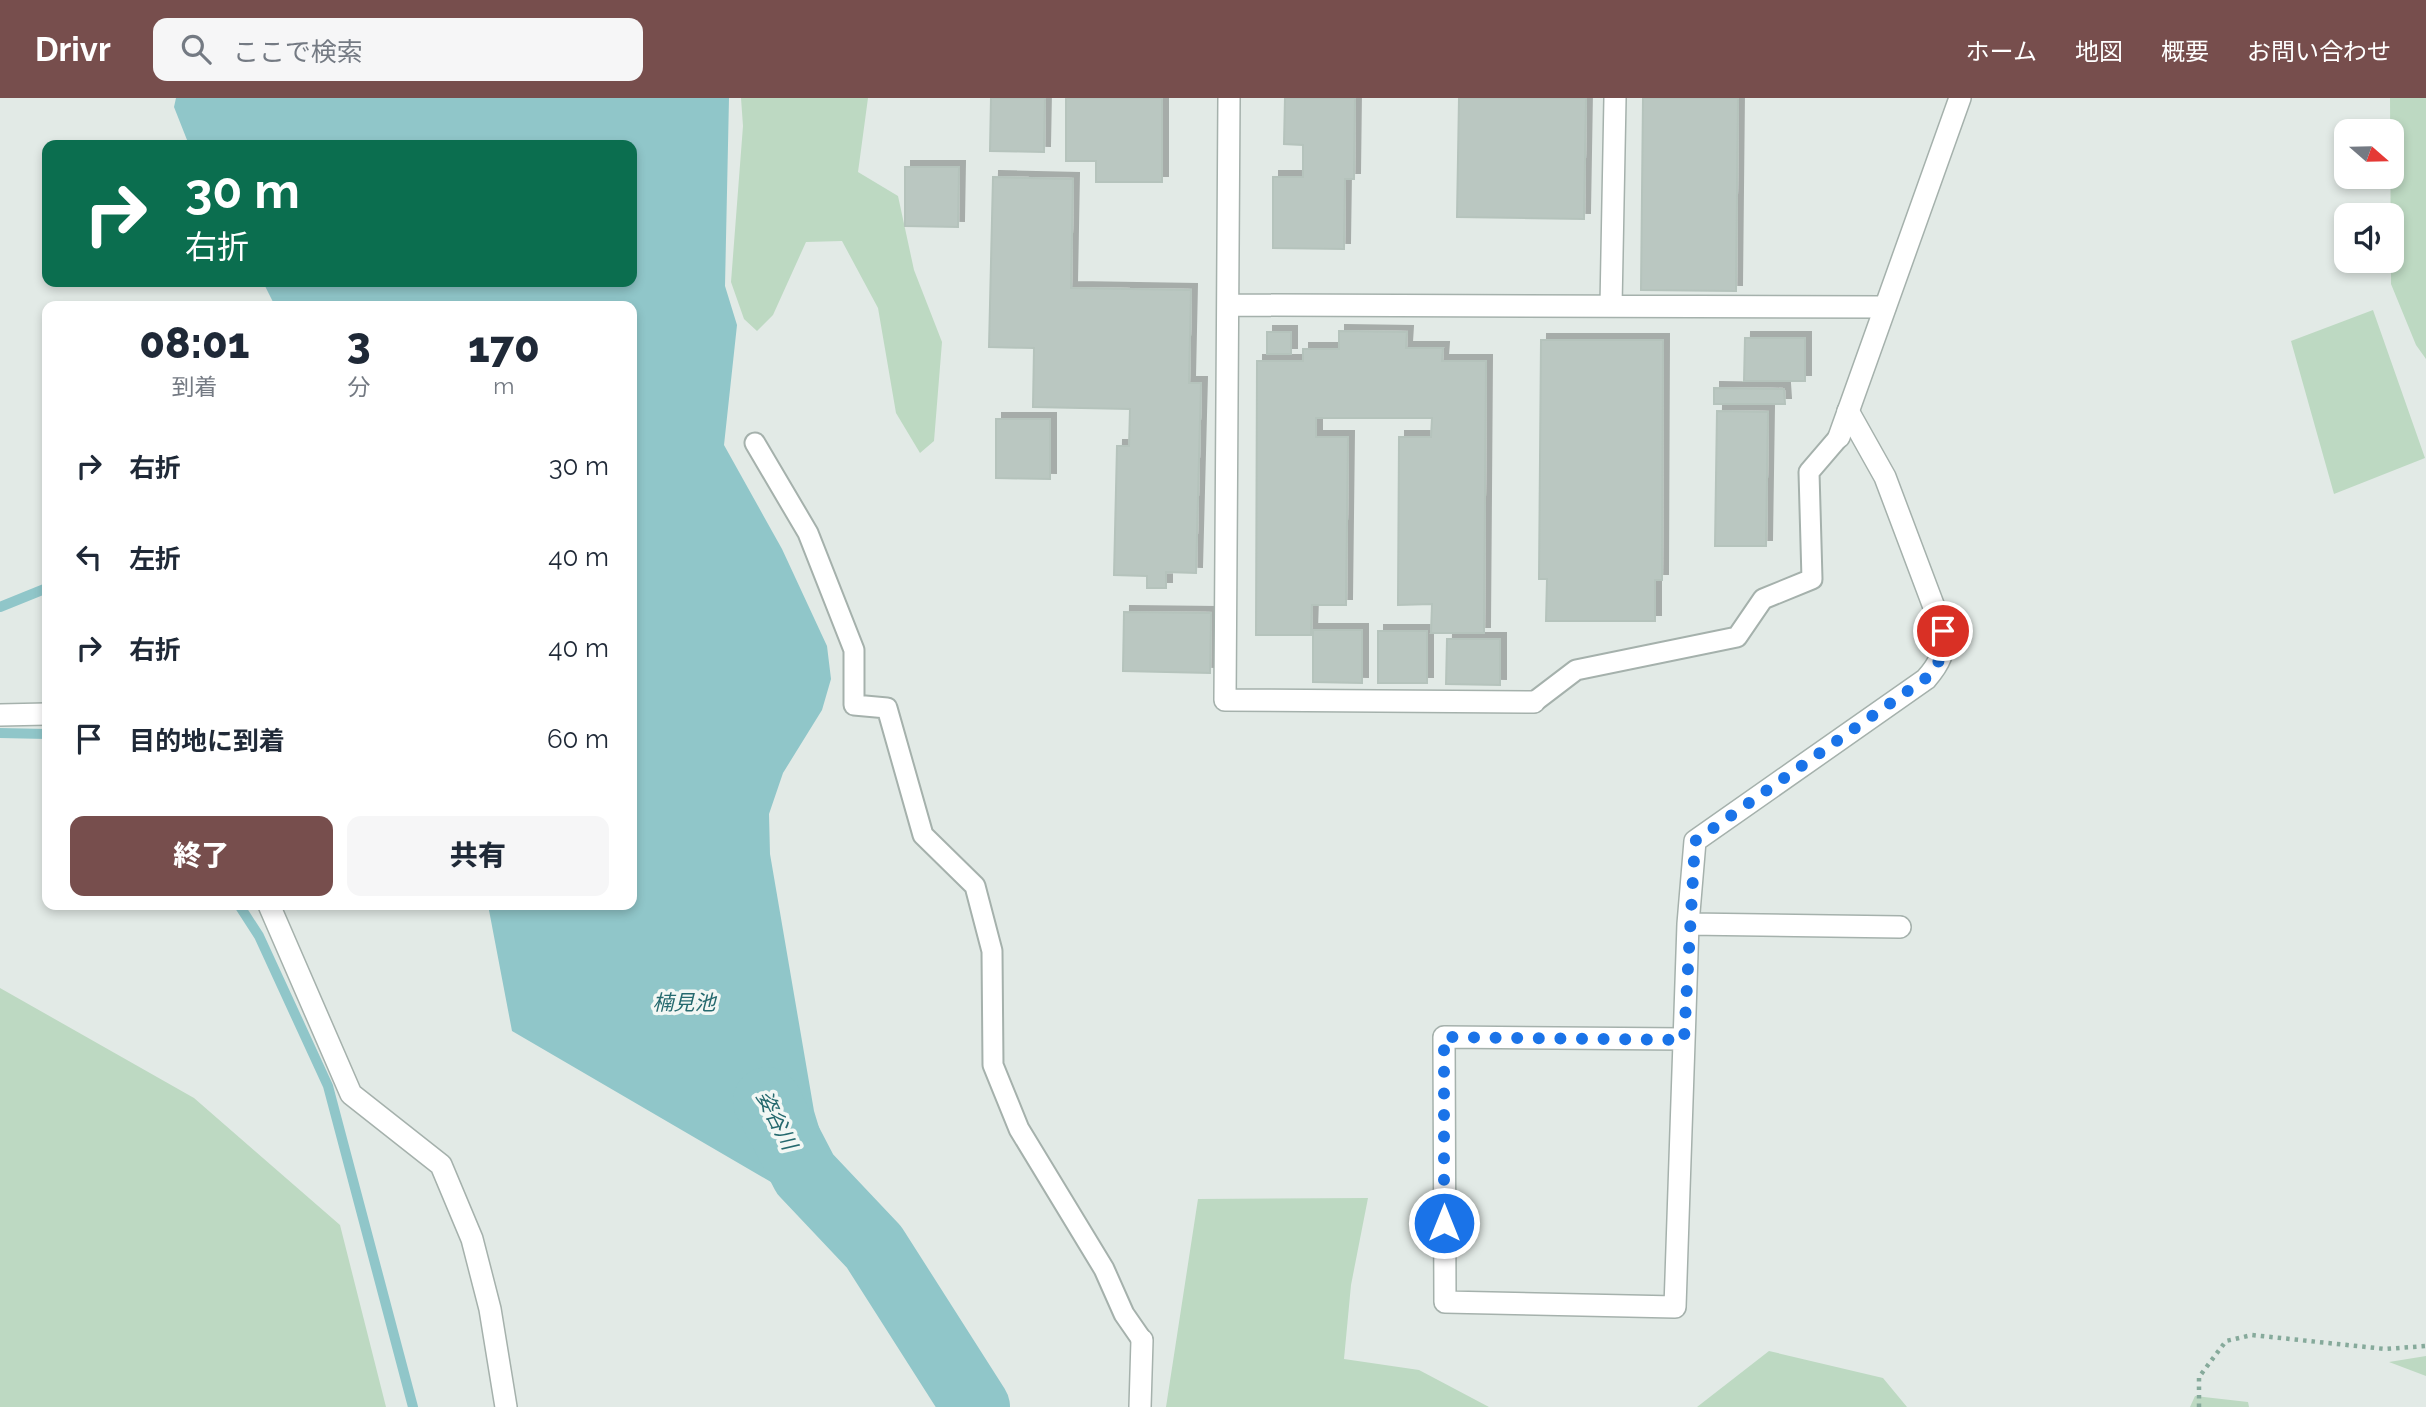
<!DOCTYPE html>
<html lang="ja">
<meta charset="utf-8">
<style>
:root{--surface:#fff;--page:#f6f6f7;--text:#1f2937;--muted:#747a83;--accent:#774e4d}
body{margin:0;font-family:Raleway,"Noto Sans JP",sans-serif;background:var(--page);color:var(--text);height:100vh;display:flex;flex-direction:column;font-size:26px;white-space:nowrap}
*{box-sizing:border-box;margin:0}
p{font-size:23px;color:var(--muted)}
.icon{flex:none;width:38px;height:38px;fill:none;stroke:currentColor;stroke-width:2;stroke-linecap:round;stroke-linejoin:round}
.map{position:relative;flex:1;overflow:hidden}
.drawer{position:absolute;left:42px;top:203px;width:595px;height:609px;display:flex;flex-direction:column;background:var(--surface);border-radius:14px;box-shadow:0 4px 10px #0003}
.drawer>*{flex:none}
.banner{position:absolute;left:42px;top:42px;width:595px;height:147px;border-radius:14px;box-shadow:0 4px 10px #0003;background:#0b6e4f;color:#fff;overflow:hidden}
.needle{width:46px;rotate:110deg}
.tools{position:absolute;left:2334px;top:21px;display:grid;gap:14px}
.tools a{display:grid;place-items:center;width:70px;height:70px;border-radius:14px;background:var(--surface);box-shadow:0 4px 10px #0003;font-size:35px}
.pin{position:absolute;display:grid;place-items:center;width:60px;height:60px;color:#fff;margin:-30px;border:4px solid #fff;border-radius:50%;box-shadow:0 2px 7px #0007}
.me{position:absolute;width:77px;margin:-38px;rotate:0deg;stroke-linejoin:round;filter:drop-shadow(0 0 5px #0008)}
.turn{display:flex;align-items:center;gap:24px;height:147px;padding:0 28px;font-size:32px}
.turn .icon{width:91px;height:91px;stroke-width:2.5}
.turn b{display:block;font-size:49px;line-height:60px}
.eta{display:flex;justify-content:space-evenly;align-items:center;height:119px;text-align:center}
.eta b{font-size:42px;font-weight:800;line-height:49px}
.cta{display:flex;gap:14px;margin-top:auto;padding:14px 28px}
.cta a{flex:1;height:80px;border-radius:14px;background:var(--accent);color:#fff;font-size:28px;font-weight:800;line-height:80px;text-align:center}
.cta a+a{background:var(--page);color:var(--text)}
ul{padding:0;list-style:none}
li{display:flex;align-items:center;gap:21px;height:91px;padding:0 28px}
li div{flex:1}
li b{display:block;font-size:26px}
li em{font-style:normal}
header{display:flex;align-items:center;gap:42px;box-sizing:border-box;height:98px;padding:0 35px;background:var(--accent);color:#fff}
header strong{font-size:33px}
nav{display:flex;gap:38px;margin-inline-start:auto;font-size:24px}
.search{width:490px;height:63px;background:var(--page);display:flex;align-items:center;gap:18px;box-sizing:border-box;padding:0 24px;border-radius:14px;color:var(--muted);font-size:26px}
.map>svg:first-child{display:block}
.green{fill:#bdd9c2}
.water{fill:#90c6c9}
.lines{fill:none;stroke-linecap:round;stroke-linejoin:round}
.stream{stroke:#90c6c9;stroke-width:10}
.river{stroke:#90c6c9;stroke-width:68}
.building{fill:#bac7c1;stroke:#b5c3bc;stroke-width:2;filter:url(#shadow)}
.service-casing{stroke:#a5b1ac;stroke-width:23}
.minor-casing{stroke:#a5b1ac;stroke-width:24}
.tertiary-casing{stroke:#a5b1ac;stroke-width:24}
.path{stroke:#86aa9b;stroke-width:4.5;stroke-dasharray:3.5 5;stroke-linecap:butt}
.service{stroke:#fff;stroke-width:19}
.minor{stroke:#fff;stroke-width:21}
.tertiary{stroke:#fff;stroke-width:21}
.route{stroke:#1a73e8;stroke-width:12;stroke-dasharray:0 21.6}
.labels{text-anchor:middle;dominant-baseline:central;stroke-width:7;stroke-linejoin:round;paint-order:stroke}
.water-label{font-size:21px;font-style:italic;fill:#25696e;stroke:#f2f7f4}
</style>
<header>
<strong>Drivr</strong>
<div class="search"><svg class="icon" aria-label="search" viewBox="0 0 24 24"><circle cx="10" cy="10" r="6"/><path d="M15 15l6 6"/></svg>ここで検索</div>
<nav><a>ホーム</a><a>地図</a><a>概要</a><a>お問い合わせ</a></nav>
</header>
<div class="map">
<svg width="2426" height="1309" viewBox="0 0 2426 1309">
<defs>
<filter id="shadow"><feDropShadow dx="6" dy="-6" stdDeviation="0" flood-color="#0004"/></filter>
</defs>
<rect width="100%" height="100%" fill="#e2eae6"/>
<path class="green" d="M741,0H868L858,74L898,98L914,172L942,244L934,343L920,355L896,315L878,210L842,143L806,144L773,217L757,233L744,221L731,184L743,28Z
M2390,0H2426V261L2416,247L2391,186Z
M2373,212L2425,360L2334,396L2291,243Z
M0,890L194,1000L340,1127L386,1309H0Z
M1368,1100L1351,1187L1344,1261L1419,1272L1489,1309H1166L1198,1101Z
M1769,1253L1883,1280L1907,1309H1697Z
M2426,1258V1278L2389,1264Z
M2195,1298L2248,1304L2249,1309H2190Z"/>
<path class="water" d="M176,0H729L725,188L737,227L724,347L782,451L827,548L831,581L822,612L783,675L769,716L770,756L814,1013L831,1069L795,1098L512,933L488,807H632V208H275L263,184H632V47H189L174,9Z"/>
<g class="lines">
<path class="stream" d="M0,509L47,490
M0,635L47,636
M239,807L259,838L328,988L413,1309"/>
<path class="river" d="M767,1003L805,1076L874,1149L976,1309"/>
</g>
<path class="building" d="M991,0H1045L1044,54L990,53Z
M1066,0H1162V84H1096V63H1066Z
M1285,0H1355L1354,81H1345L1344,151L1273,150V79H1303V47L1284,46Z
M1459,0H1586L1584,121L1457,119Z
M1643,0H1738L1736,193L1641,192Z
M905,69H959L958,129L905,128Z
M993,79L1073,81L1071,190L1191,192L1189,285H1201L1196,475L1166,474V490H1147V478L1114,477L1117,348H1129L1130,311L1033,309L1034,250L989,249Z
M1339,233L1407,234L1406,250H1443L1442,263H1486L1484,535H1431L1432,506L1398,507L1399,339H1431L1432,320H1316V339H1348L1346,507H1312L1311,537H1256L1257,263H1303V251H1339Z
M1267,234H1291V256H1267Z
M1745,240H1805V283H1744Z
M1541,242H1663L1662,482H1655V523H1546L1547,481H1539Z
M1714,290L1784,291L1785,306H1714Z
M1717,313L1768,314L1766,448H1715Z
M996,321H1050V381L996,380Z
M1124,514L1211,515L1210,575L1123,573Z
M1313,532H1362V585L1313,584Z
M1378,533H1427V585H1378Z
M1447,541H1500V587L1446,586Z"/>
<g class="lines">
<defs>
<path id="service" d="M755,345L808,435L854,552V607L887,610L923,737L975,788L992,853L993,967L1019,1031L1104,1171L1124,1216L1142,1242
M1534,604L1576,572L1737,539L1763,501L1812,481L1809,374L1839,339"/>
<path id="minor" d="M1229,0L1225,602L1534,604
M1230,207L1885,209
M1611,208L1615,0
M1848,313L1885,379L1943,533C1945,554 1940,565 1926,581L1695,743L1688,826L1900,829
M0,617L47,616
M269,807L351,996L441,1067L472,1141L490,1211L506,1309
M1684,941L1444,939L1445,1204L1675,1209L1688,826
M1140,1309L1142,1242"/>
<path id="tertiary" d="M1839,339L1960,0"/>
</defs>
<use href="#service" class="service-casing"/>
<use href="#minor" class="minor-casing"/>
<use href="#tertiary" class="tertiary-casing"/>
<path class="path" d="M2199,1309V1279L2226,1243L2252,1237L2385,1251L2426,1248"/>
<use href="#service" class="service"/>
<use href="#minor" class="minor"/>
<use href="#tertiary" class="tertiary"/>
</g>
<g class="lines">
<path class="route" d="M1444,1125V939L1684,942L1695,743L1926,580C1940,565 1945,554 1943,533"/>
</g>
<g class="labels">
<g class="water-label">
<text x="684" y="904">楠見池</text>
<text transform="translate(777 1022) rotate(63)">姿谷川</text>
</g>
</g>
</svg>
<div class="tools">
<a><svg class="needle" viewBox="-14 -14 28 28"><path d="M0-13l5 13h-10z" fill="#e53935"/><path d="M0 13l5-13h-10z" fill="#747a83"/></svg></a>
<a><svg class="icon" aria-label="sound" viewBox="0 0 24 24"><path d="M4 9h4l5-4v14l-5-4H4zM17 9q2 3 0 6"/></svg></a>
</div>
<div class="pin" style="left:1943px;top:533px;background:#d93025"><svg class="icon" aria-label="arrive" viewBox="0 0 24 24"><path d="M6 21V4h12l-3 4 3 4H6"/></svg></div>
<svg class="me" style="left:1444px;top:1125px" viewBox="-20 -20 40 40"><circle r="17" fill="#1a73e8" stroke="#fff" stroke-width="3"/><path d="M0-11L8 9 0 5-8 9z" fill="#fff"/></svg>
<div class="banner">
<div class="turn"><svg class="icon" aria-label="right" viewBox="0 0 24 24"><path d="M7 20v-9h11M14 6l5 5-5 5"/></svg><div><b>30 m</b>右折</div></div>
</div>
<section class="drawer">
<div class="eta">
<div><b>08:01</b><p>到着</p></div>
<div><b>3</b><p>分</p></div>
<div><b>170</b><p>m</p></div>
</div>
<ul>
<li><svg class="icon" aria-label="right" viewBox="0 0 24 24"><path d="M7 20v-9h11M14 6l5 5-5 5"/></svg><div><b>右折</b></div><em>30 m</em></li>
<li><svg class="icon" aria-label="left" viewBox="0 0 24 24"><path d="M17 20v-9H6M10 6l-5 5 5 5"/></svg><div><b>左折</b></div><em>40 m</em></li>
<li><svg class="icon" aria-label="right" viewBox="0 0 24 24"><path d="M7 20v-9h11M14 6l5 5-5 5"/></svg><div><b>右折</b></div><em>40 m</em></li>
<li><svg class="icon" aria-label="arrive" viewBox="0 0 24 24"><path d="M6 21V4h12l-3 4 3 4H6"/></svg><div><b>目的地に到着</b></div><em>60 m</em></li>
</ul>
<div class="cta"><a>終了</a><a>共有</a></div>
</section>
</div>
